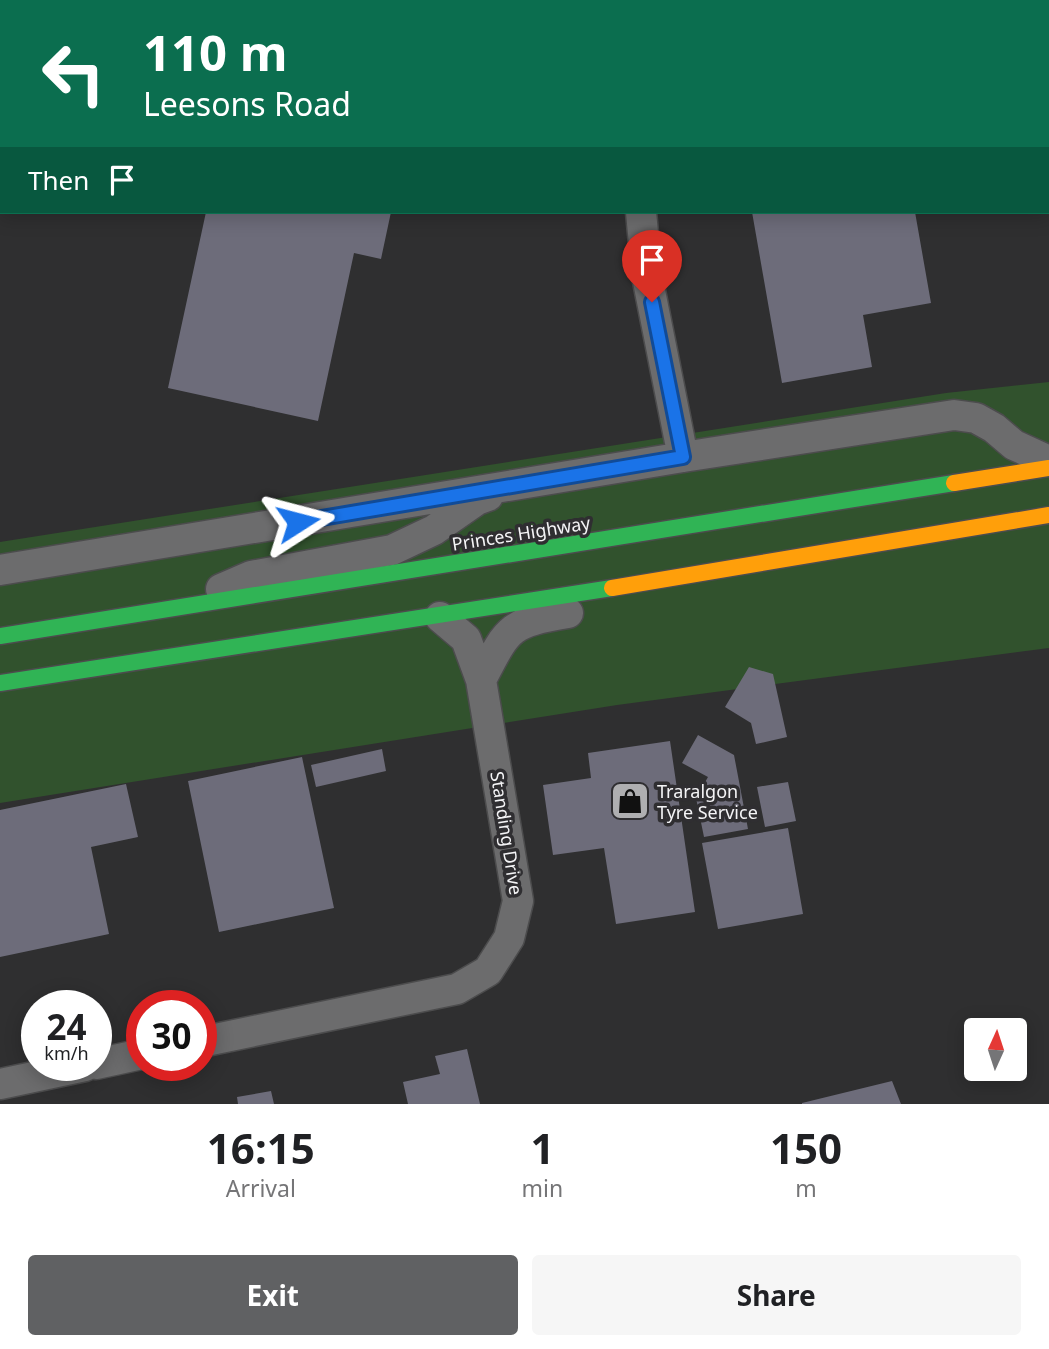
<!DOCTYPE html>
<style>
:root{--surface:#fff;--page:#f6f6f6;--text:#202124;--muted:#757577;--accent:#606163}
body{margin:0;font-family:"Noto Sans",sans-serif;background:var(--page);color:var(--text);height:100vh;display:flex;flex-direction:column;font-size:26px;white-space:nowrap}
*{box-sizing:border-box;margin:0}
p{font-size:23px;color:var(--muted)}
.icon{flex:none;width:38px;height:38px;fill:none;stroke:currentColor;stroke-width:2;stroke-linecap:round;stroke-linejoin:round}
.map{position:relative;height:1104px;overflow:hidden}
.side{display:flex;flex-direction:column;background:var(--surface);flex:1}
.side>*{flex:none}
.top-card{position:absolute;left:0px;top:0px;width:1050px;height:214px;box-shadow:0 4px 18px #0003;background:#0b6e4f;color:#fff;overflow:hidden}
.needle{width:46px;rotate:3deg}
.tools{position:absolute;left:964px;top:1018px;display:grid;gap:14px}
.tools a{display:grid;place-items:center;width:63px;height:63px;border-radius:7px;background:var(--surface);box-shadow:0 4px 18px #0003;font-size:35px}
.speed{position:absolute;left:21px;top:990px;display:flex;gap:14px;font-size:35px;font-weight:700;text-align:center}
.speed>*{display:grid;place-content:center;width:91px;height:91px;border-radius:50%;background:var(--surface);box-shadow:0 4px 18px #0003;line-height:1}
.speed small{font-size:18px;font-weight:400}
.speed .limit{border:10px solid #d22;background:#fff;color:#111}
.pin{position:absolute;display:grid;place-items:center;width:60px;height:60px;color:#fff;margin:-72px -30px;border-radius:50% 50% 50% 0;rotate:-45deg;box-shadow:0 0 7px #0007}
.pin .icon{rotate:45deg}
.me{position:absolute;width:77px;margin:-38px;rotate:81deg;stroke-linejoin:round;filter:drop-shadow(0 0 5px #0008)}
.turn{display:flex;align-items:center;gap:24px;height:147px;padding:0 28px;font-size:32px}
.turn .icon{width:91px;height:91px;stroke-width:2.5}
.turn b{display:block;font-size:49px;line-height:60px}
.then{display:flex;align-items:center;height:66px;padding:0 28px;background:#0003;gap:14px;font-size:26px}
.eta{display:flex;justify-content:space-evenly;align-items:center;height:119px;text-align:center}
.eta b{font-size:42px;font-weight:700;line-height:49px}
.button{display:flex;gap:14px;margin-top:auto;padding:14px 28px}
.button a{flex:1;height:80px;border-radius:7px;background:var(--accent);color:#fff;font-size:28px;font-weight:700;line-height:80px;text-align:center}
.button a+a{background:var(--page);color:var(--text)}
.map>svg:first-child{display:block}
.green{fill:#31522d}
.building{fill:#6d6c7a}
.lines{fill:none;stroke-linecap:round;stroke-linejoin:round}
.lane-casing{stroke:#4c4c4d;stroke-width:18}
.street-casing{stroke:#4c4c4d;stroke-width:33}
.fast-casing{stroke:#4c4c4d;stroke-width:19}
.slow-casing{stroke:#4c4c4d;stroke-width:19}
.lane{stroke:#6c6c6d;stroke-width:14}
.street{stroke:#6c6c6d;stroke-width:30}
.fast{stroke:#30b455;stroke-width:16}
.slow{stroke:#ff9f0a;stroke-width:16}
.route-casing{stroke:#114b97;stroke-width:18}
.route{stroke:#1a73e8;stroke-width:12}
.labels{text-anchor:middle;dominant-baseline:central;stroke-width:7;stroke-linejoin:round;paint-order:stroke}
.street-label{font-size:18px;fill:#f4f4f6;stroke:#2f2e31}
.poi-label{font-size:18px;fill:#f4f4f6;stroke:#2f2e31;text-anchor:start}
</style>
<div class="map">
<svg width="1049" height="1104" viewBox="0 0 1049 1104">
<rect width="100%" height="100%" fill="#2f2f30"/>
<path class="green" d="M1049,382V648L617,705L0,803V542L946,393Z"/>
<path class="building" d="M206,212H391L381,259L354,253L318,421L168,388Z
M752,212H915L931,303L863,315L872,367L782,383Z
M749,667L773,674L787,737L756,744L751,723L725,707Z
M698,735L734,755L748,829L704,837L696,798L708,777L682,763Z
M670,741L695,912L616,924L604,848L553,855L543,785L591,778L588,753Z
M382,749L386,771L316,787L311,765Z
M302,757L334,908L219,932L188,781Z
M788,782L796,821L765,827L757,787Z
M126,784L138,837L91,847L109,934L0,957V810Z
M788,828L803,914L718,929L702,843Z
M467,1049L480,1104H408L403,1082L440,1074L435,1056Z
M892,1081L901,1104H802V1103Z
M271,1091L274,1104H238L237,1097Z"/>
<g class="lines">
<defs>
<path id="lane" d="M1048,16H1049"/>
<path id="street" d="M678,2V0
M641,212L647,276L683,457
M0,570L683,457L954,415L976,418L994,428L1014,445L1049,461
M221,589L251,576L392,550L434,530L477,500L488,496
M481,680C508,628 508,623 568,613
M201,1042L457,989L488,971L509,938L518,901L481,680L466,639L440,617
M96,1064L142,1054
M0,1084L85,1066"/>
<path id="fast" d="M0,636L954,483
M0,683L612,588"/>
<path id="slow" d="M954,483L1049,468
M612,588L1049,515"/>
</defs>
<use href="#lane" class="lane-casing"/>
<use href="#street" class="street-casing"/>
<use href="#fast" class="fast-casing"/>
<use href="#slow" class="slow-casing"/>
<use href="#lane" class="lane"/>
<use href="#street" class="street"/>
<use href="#fast" class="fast"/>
<use href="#slow" class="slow"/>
</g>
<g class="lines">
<defs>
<path id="route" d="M298,522L683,457L652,302"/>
</defs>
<use href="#route" class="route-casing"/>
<use href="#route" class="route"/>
</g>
<defs>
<symbol id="shop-square" viewBox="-11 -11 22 22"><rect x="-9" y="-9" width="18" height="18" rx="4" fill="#afafb1" stroke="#2f2e31"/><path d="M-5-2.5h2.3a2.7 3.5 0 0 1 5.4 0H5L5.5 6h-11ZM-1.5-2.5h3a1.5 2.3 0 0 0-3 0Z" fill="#111"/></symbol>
</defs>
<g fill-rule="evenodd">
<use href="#shop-square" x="608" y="779" width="44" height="44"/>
</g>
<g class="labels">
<g class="street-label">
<text transform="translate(521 533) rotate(-9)">Princes Highway</text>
<text transform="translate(507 833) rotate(81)">Standing Drive</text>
</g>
<g class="poi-label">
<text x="657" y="791">Traralgon<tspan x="657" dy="21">Tyre Service</tspan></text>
</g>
</g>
</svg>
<div class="tools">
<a><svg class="needle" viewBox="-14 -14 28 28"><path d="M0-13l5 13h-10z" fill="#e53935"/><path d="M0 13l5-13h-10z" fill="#757577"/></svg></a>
</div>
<div class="speed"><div>24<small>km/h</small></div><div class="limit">30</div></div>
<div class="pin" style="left:652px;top:302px;background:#d93025"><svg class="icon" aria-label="arrive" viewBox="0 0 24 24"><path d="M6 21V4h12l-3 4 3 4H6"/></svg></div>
<svg class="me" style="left:298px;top:522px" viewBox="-20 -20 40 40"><path d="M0-17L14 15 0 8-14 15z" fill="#1a73e8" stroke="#fff" stroke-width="4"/></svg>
<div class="top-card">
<div class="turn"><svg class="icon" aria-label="left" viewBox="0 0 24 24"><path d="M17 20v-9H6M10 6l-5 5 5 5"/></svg><div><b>110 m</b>Leesons Road</div></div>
<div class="then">Then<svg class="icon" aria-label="arrive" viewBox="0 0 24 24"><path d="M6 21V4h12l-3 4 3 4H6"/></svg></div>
</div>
</div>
<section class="side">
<div class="eta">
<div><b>16:15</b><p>Arrival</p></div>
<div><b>1</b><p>min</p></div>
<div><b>150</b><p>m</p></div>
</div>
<div class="button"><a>Exit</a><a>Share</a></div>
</section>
